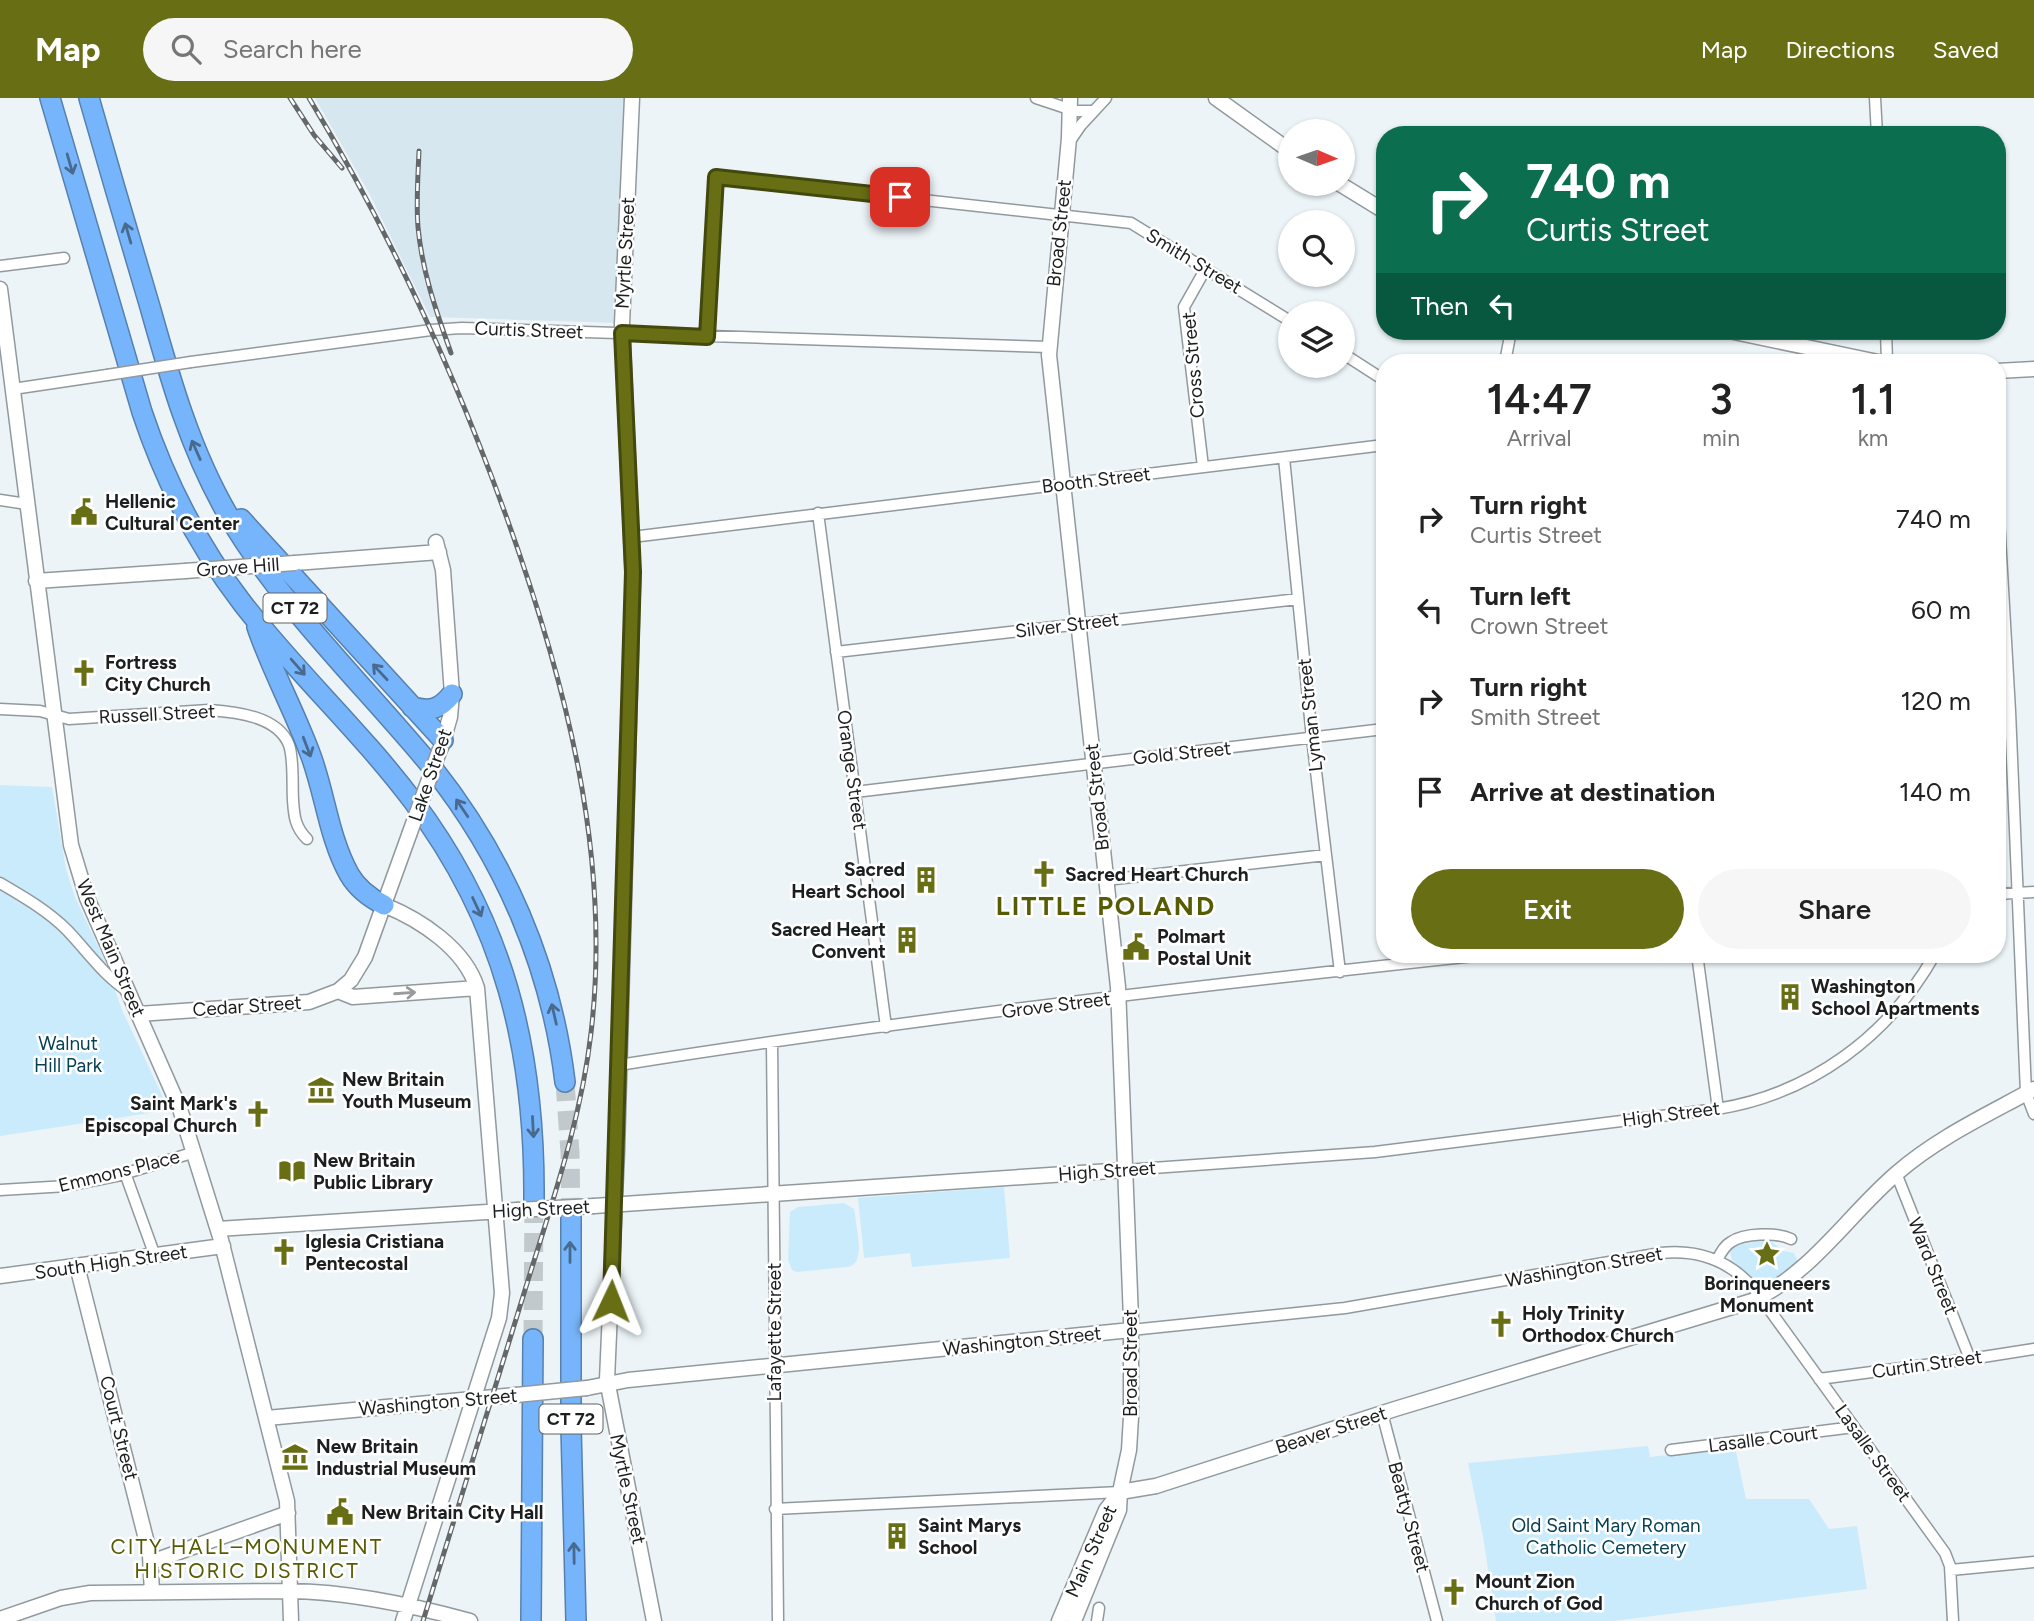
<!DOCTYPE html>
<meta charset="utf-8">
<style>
:root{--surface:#fff;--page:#f6f6f6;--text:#222;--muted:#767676;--accent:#676e14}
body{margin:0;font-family:Figtree,sans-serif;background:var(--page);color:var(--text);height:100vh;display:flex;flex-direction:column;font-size:26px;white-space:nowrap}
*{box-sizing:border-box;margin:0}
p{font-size:23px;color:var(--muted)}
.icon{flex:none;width:38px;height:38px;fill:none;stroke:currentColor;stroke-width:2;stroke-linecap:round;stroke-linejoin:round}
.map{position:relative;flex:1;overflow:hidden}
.panel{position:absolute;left:1376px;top:256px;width:630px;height:609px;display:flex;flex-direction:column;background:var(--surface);border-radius:28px;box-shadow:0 2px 5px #0004}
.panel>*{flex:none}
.guide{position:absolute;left:1376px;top:28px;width:630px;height:214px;border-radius:28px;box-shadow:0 2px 5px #0004;background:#0b6e4f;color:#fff;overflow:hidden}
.needle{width:46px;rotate:92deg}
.buttons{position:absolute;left:1278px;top:21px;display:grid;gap:14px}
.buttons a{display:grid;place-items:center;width:77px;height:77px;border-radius:50%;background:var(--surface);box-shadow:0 2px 5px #0004;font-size:35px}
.pin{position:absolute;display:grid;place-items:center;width:60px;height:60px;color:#fff;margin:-30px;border-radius:14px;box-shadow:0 4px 10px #0006}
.me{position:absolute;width:77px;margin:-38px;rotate:2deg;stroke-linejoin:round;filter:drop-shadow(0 0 5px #0008)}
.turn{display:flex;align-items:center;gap:24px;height:147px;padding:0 35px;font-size:32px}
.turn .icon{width:91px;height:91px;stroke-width:2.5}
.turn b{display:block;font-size:49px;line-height:60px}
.then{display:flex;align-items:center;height:66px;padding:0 35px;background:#0003;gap:14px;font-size:26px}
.eta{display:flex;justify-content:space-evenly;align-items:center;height:119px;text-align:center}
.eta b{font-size:42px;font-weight:600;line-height:49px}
.cta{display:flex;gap:14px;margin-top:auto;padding:14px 35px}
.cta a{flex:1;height:80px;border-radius:42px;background:var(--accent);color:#fff;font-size:28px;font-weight:600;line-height:80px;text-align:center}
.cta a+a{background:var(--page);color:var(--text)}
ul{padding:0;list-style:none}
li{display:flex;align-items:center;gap:21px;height:91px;padding:0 35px}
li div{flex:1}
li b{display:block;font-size:26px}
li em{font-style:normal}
header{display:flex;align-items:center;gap:42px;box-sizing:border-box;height:98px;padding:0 35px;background:var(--accent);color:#fff}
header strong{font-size:33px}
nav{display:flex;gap:38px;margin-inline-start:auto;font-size:24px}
.search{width:490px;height:63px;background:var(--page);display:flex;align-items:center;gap:18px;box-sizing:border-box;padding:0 24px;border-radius:38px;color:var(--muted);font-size:26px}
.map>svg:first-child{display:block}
.built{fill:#d7e7ef}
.green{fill:#caebfb}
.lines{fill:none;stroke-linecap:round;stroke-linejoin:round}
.highway-tunnel{stroke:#c2c9cd;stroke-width:19;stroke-dasharray:19 10;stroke-linecap:butt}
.street-casing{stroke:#92999d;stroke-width:13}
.secondary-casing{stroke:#92999d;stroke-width:17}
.highway-casing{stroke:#5680ae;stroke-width:22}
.street{stroke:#fff;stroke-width:10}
.secondary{stroke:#fff;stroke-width:14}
.highway{stroke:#76b5fb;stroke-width:19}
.rail-casing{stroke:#64686a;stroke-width:5}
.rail{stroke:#fff;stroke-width:2.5;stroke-dasharray:8;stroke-linecap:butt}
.street-bridge-casing{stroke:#92999d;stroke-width:13;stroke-linecap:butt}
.secondary-bridge-casing{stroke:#92999d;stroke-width:17;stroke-linecap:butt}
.street-bridge{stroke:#fff;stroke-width:10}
.secondary-bridge{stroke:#fff;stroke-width:14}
.oneway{stroke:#496a8e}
.oneway2{stroke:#999a9b}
.route-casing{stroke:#43480d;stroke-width:18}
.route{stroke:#676e14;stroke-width:12}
.labels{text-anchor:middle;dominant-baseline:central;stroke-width:5;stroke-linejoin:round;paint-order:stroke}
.shield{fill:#fff;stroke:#606263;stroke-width:2}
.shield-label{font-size:18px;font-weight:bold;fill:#1c1f20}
.street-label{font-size:19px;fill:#1c1f20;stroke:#fff}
.poi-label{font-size:19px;font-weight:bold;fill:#1c1f20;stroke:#fff;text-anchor:start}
.park-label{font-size:19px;fill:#064055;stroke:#fff}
.neighbourhood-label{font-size:21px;letter-spacing:2px;fill:#565c04;stroke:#fff}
.district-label{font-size:26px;font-weight:bold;letter-spacing:2px;fill:#565c04;stroke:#fff}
</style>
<header>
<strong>Map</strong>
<div class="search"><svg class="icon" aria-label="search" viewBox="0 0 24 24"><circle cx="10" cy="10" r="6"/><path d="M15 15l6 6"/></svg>Search here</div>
<nav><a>Map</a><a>Directions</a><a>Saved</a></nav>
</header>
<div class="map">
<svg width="2034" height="1523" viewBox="0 0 2034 1523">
<rect width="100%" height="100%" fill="#ecf4f8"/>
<path class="built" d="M315,0H628L618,225L430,219L369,95Z"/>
<path class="green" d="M0,687L52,689L66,771L75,799L104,861L122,912L169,1012L0,1038Z
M1004,1089L1010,1160L912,1169L910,1155L864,1160L858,1100Z
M844,1105L854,1111L855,1116C856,1130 867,1167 847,1169L797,1174L792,1172L788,1162L790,1114L798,1109Z
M1769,1142L1784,1153L1794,1155L1798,1164L1772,1184L1760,1186L1732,1162L1730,1153L1735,1147Z
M1648,1348L1650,1359L1735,1349L1746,1401H1809L1829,1431L1857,1428L1867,1491L1613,1523H1496L1483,1438L1468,1365Z"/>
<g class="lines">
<path class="highway-tunnel" d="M565,984L570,1055L571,1120
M533,1241L534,1101"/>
<defs>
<path id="street" d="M1036,0L1075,13H1093
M1875,0L1877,37
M1070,43L1081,27L1106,0
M0,168L64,160
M1886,233L1887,264
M707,239L716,79L1131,125L1290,223
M1342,255L1384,282
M191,264L431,232L462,230L1049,249
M1505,264L1511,233
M13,291L107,277
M1284,360L1312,640L1340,874
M1203,369L1184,209L1206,170
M1997,386L2010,613L2026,995L2034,1016
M0,402L27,406
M818,415L886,929
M632,439L1384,347
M836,554L1298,501
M0,611L40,613L69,621L209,612C236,614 278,618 289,647C294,661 292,687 293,702C294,718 295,729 307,741
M855,694L1384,631
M1106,782L1326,757
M0,785C24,799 48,813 67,832C88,854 103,877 129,894
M1997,796L2034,794
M1697,856L1718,1011
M772,945L778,1523
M619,967C909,921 1202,887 1493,856
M1125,1072L1375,1054L1717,1011C1811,996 1889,938 1935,856
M125,1075L155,1158
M1896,1075L1970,1261
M0,1092L67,1088L117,1078L195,1054
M1717,1162C1721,1155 1724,1148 1731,1144C1744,1135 1777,1134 1791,1141
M1131,1232L1345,1210L1661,1155C1699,1151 1731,1163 1756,1193L1945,1455L1950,1468L1953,1523
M1819,1281L1970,1261L2034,1251
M1382,1315L1437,1523
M1671,1352L1854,1329
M775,1411L1120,1394
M1951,1472L2034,1464
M1097,1523L1099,1510"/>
<path id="secondary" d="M632,0L622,226L633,481L617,1053L607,1282L654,1523
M1070,0L1069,40L1049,257L1118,889L1131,1221V1319L1129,1352L1120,1394L1119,1412L1074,1523
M1216,0L1290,53
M1340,86L1384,113
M0,191L71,747L87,800L180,1011L221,1142L287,1403L291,1523
M1729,233L1878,264
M1997,273L2034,271
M436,444L443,472L452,596L450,619L441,650
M295,465L439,454
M36,483L185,473
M384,807C421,822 465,851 477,890L502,1195L499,1220L403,1523
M338,893L353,899L477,890
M139,916L309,904L338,893L351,882L365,859L409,737
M594,1108L1125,1072
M218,1131L517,1112
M77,1168L150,1457L152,1494
M0,1178L223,1148
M587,1290L628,1282L1131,1232
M267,1320L516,1297
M1120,1394L1156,1388L1395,1311L1752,1203C1812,1175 1848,1117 1897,1075C1937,1040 1987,1017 2034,991
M151,1464L288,1415
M0,1521L61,1500L90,1495L290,1493C350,1494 412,1507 470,1523
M1059,1523L1106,1412L1120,1394"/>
<path id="highway" d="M50,0L142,314C165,383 199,449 243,506C296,574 361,634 413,703C504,824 535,951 534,1101
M89,0C109,70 129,139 150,209C170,280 190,352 228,417C281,508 364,587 431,668C504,759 551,868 565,984
M241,421L443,642
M257,529C272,573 295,614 311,658C325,696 329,740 349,776C357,790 370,800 384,807
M412,609C431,614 440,611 452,596
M571,1120V1329L576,1523
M531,1523L533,1241"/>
</defs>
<use href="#street" class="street-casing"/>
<use href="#secondary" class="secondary-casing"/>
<use href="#highway" class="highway-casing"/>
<use href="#street" class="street"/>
<use href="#secondary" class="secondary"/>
<use href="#highway" class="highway"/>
<defs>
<path id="rail" d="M290,0L314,37L342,70
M309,0C388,131 453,271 505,415C565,581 612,757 591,935C581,1023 551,1107 525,1192C491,1302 457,1413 423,1523
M419,53C418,78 416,104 418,129C422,173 436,213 451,255"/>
</defs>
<use href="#rail" class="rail-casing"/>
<use href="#rail" class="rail"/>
<defs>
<path id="street-bridge" d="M107,277L191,264"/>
<path id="secondary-bridge" d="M185,473L295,465
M409,737L440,651
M517,1112L594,1108
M516,1297L587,1290"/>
</defs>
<use href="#street-bridge" class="street-bridge-casing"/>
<use href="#secondary-bridge" class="secondary-bridge-casing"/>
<use href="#street-bridge" class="street-bridge"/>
<use href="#secondary-bridge" class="secondary-bridge"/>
</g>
<defs><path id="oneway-shaft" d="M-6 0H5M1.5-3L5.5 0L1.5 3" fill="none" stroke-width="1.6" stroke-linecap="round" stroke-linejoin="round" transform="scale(1.75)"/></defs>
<g class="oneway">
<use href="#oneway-shaft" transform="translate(70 66) rotate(74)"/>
<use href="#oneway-shaft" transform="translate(128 135) rotate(-106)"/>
<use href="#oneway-shaft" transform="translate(196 352) rotate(-114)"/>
<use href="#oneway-shaft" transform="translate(298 569) rotate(49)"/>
<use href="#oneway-shaft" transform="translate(380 574) rotate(-133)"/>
<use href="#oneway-shaft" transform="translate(307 649) rotate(69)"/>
<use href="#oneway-shaft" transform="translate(462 710) rotate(-124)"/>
<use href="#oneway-shaft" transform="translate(477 809) rotate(65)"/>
<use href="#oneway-shaft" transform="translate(554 916) rotate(-103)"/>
<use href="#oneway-shaft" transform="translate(533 1029) rotate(87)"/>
<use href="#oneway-shaft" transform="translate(570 1154) rotate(-90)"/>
<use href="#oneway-shaft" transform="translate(574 1455) rotate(-91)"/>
</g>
<use class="oneway2" href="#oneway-shaft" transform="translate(405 895) rotate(-4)"/>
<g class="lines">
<defs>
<path id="route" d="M611,1203L633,474L622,235L707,239L716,79L900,99"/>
</defs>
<use href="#route" class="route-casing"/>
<use href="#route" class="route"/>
</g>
<defs>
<symbol id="civic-bare" viewBox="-9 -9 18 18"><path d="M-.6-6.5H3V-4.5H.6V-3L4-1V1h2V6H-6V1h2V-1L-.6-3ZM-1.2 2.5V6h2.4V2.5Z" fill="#676e14" stroke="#fff" stroke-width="2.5" paint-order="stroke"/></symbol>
<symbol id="church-bare" viewBox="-9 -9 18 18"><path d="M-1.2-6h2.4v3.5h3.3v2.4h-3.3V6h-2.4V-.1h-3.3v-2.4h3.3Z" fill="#676e14" stroke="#fff" stroke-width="2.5" paint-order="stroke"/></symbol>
<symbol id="building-bare" viewBox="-9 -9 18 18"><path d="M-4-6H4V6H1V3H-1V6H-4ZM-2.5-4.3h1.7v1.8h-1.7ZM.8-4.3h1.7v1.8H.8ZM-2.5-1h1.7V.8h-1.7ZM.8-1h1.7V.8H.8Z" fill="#676e14" stroke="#fff" stroke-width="2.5" paint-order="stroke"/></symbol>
<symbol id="museum-bare" viewBox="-9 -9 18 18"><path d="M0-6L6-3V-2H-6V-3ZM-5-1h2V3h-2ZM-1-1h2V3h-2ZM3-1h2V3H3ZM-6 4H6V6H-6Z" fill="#676e14" stroke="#fff" stroke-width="2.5" paint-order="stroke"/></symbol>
<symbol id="library-bare" viewBox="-9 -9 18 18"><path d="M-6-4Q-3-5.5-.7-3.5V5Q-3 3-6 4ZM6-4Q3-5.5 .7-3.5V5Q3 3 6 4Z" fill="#676e14" stroke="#fff" stroke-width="2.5" paint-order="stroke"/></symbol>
<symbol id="sight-bare" viewBox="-9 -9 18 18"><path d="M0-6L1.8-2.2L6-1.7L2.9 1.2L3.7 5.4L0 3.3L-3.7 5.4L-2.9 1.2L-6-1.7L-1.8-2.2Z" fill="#676e14" stroke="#fff" stroke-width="2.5" paint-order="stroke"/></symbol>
</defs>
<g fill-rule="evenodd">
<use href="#civic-bare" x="65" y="395" width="38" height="38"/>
<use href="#church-bare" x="65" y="556" width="38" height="38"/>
<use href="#church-bare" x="1025" y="757" width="38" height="38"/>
<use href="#building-bare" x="907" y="763" width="38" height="38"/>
<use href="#building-bare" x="888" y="823" width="38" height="38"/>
<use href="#civic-bare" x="1117" y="830" width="38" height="38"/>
<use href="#building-bare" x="1771" y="880" width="38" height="38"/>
<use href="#museum-bare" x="302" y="973" width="38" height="38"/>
<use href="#church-bare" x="239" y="997" width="38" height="38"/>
<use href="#library-bare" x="273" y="1054" width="38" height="38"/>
<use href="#church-bare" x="265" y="1135" width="38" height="38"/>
<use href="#sight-bare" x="1748" y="1137" width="38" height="38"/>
<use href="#church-bare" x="1482" y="1207" width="38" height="38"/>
<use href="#museum-bare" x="276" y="1340" width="38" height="38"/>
<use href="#civic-bare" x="321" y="1395" width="38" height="38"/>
<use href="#building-bare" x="878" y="1419" width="38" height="38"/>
<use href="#church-bare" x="1435" y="1475" width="38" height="38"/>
</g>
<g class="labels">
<g class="shield">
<rect x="263.5" y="495.5" width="63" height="29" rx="5"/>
<rect x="539.5" y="1306.5" width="63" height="29" rx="5"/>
</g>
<g class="shield-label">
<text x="295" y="510">CT 72</text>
<text x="571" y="1321">CT 72</text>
</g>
<g class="street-label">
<text transform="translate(1059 135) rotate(-84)">Broad Street</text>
<text transform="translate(625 155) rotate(-87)">Myrtle Street</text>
<text transform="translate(1194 163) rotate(31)">Smith Street</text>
<text transform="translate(529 232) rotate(2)">Curtis Street</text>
<text transform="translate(1193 267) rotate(-95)">Cross Street</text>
<text transform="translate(1096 382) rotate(-7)">Booth Street</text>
<text transform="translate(238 469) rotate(-4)">Grove Hill</text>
<text transform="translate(1067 527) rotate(-7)">Silver Street</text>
<text transform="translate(157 616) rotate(-3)">Russell Street</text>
<text transform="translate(1310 617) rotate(-96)">Lyman Street</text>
<text transform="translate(1182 655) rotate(-6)">Gold Street</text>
<text transform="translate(852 672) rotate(82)">Orange Street</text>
<text transform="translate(430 677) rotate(-71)">Lake Street</text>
<text transform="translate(1097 699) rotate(-96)">Broad Street</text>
<text transform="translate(111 850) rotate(67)">West Main Street</text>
<text transform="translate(1056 907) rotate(-7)">Grove Street</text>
<text transform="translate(247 908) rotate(-4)">Cedar Street</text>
<text transform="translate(1671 1016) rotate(-7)">High Street</text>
<text transform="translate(119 1073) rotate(-14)">Emmons Place</text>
<text transform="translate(1107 1073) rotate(-4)">High Street</text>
<text transform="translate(541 1111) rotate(-3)">High Street</text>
<text transform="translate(111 1164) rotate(-8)">South High Street</text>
<text transform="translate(1933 1168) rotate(68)">Ward Street</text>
<text transform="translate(1584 1169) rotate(-10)">Washington Street</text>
<text transform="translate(774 1234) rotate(-90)">Lafayette Street</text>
<text transform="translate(1022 1243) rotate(-6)">Washington Street</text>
<text transform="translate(1130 1265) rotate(-90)">Broad Street</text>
<text transform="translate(1927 1266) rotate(-8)">Curtin Street</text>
<text transform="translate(438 1304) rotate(-5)">Washington Street</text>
<text transform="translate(119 1330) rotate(76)">Court Street</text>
<text transform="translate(1331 1332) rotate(-18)">Beaver Street</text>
<text transform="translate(1763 1341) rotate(-7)">Lasalle Court</text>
<text transform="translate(1873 1355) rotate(54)">Lasalle Street</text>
<text transform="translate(628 1391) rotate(78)">Myrtle Street</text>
<text transform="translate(1409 1419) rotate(75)">Beatty Street</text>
<text transform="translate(1091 1453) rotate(-66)">Main Street</text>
</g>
<g class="poi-label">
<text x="105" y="403">Hellenic<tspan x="105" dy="22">Cultural Center</tspan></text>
<text x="105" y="564">Fortress<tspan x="105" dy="22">City Church</tspan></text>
<text x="905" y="771" text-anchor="end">Sacred<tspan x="905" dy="22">Heart School</tspan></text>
<text x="1065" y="776">Sacred Heart Church</text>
<text x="886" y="831" text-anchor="end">Sacred Heart<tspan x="886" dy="22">Convent</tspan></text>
<text x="1157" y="838">Polmart<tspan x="1157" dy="22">Postal Unit</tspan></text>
<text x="1811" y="888">Washington<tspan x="1811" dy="22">School Apartments</tspan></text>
<text x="342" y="981">New Britain<tspan x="342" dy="22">Youth Museum</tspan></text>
<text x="237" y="1005" text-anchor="end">Saint Mark's<tspan x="237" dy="22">Episcopal Church</tspan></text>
<text x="313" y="1062">New Britain<tspan x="313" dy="22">Public Library</tspan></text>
<text x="305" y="1143">Iglesia Cristiana<tspan x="305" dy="22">Pentecostal</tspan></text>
<text x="1767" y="1185" text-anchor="middle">Borinqueneers<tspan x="1767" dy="22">Monument</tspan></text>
<text x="1522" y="1215">Holy Trinity<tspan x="1522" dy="22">Orthodox Church</tspan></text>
<text x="316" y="1348">New Britain<tspan x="316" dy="22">Industrial Museum</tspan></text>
<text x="361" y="1414">New Britain City Hall</text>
<text x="918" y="1427">Saint Marys<tspan x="918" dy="22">School</tspan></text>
<text x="1475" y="1483">Mount Zion<tspan x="1475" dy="22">Church of God</tspan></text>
</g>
<g class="park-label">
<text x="68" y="945">Walnut<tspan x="68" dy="22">Hill Park</tspan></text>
<text x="1606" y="1427">Old Saint Mary Roman<tspan x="1606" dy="22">Catholic Cemetery</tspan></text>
</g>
<g class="neighbourhood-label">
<text x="247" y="1448">CITY HALL–MONUMENT<tspan x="247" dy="24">HISTORIC DISTRICT</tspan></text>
</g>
<g class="district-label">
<text x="1106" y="808">LITTLE POLAND</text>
</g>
</g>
</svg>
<div class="buttons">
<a><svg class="needle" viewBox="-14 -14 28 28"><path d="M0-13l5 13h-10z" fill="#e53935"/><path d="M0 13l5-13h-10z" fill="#767676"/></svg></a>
<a><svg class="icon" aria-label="search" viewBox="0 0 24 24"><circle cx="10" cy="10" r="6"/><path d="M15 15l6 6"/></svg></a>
<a><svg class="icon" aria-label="layers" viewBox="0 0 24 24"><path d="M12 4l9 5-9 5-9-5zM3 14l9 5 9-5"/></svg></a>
</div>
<div class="pin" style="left:900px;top:99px;background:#d93025"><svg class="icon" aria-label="arrive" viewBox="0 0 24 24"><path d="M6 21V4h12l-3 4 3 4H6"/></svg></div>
<svg class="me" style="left:611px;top:1203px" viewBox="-20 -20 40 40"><path d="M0-17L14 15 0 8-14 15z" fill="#676e14" stroke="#fff" stroke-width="4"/></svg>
<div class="guide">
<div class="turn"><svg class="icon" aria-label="right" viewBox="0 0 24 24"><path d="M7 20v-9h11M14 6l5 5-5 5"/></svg><div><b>740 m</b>Curtis Street</div></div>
<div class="then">Then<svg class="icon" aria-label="left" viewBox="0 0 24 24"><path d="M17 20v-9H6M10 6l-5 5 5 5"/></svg></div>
</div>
<section class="panel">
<div class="eta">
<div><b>14:47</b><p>Arrival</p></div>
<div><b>3</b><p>min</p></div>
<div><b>1.1</b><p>km</p></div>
</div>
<ul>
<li><svg class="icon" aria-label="right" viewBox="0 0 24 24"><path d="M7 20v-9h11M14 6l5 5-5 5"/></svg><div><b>Turn right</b><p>Curtis Street</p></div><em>740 m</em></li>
<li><svg class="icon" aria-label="left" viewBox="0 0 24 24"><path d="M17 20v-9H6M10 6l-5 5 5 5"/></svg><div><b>Turn left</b><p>Crown Street</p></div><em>60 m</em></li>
<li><svg class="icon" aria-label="right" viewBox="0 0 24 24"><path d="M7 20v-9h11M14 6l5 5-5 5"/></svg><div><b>Turn right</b><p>Smith Street</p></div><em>120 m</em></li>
<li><svg class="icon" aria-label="arrive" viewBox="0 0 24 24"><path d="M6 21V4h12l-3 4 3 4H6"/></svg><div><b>Arrive at destination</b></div><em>140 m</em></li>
</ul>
<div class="cta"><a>Exit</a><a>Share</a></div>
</section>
</div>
